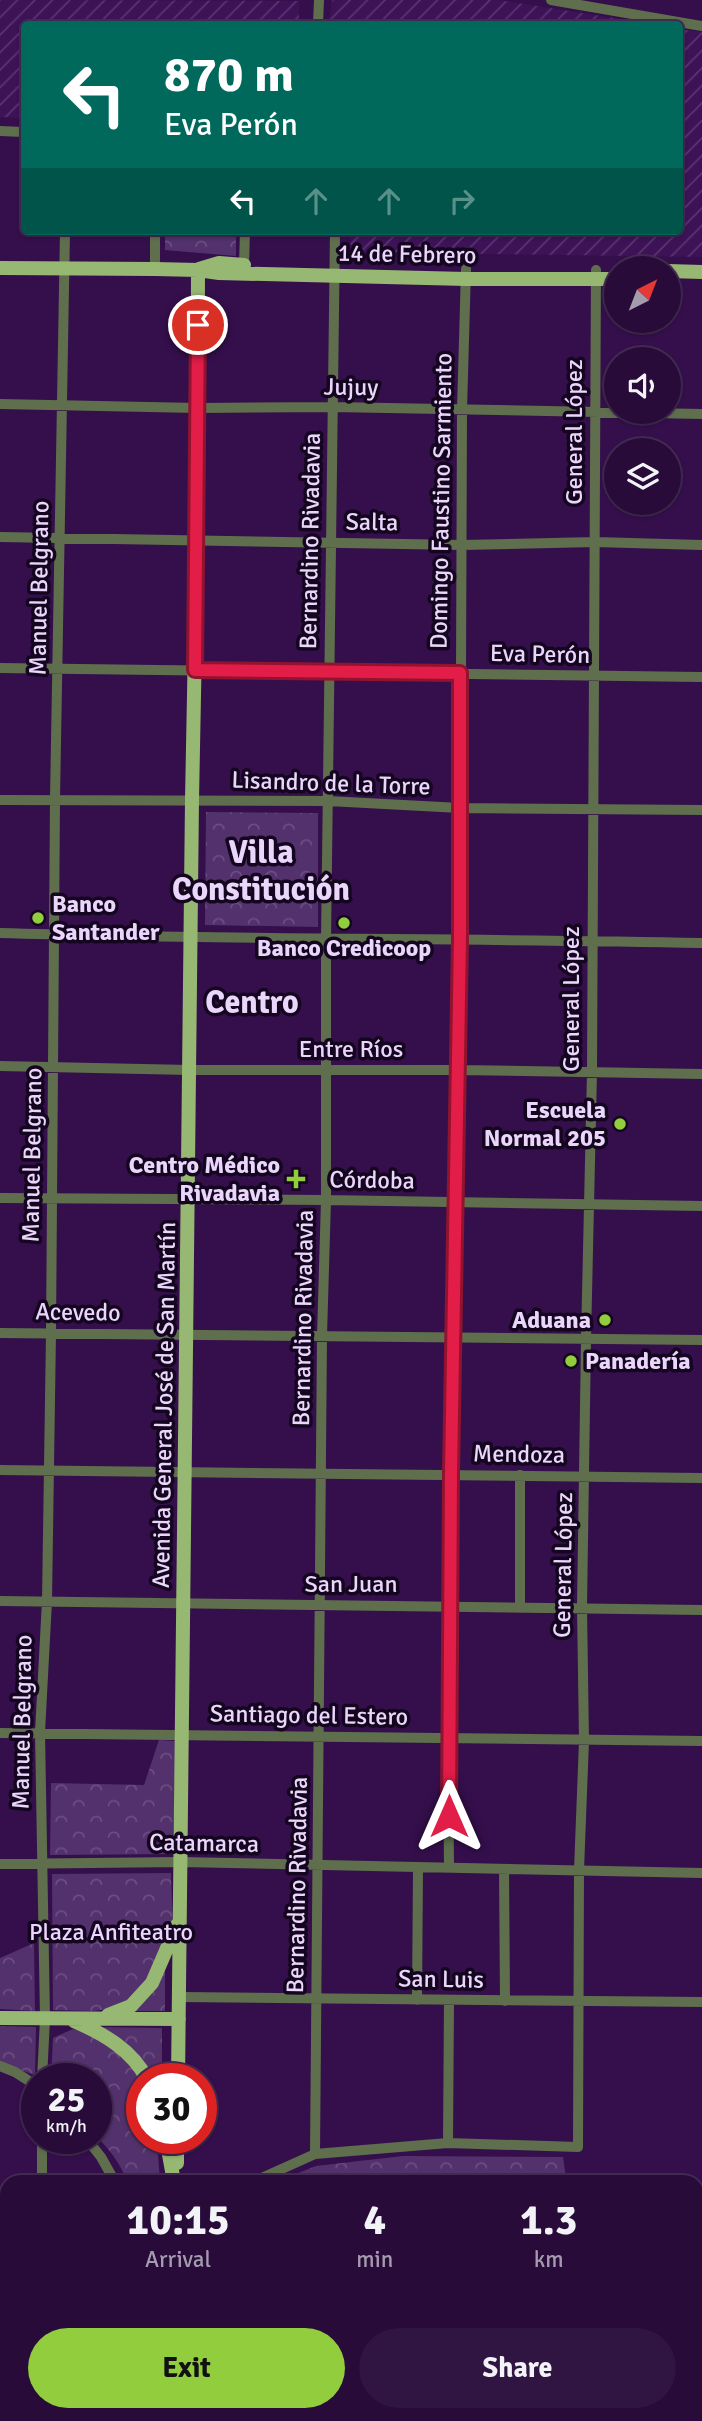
<!DOCTYPE html>
<meta charset="utf-8">
<style>
:root{--surface:#280b39;--page:#301441;--text:#f1f3f6;--muted:#a59bae;--line:#442b53;--accent:#92cd3e}
body{margin:0;font-family:Signika,sans-serif;background:var(--page);color:var(--text);height:100vh;display:flex;flex-direction:column;font-size:26px;white-space:nowrap}
*{box-sizing:border-box;margin:0}
p{font-size:23px;color:var(--muted)}
.icon{flex:none;width:38px;height:38px;fill:none;stroke:currentColor;stroke-width:2;stroke-linecap:round;stroke-linejoin:round}
.map{position:relative;flex:1;overflow:hidden}
.side{position:absolute;left:0px;top:2175px;width:704px;height:247px;display:flex;flex-direction:column;background:var(--surface);border-radius:21px 21px 0 0;box-shadow:0 2px 5px #0004,0 0 0 2px var(--line)}
.side>*{flex:none}
.banner{position:absolute;left:21px;top:21px;width:662px;height:214px;border-radius:7px;box-shadow:0 2px 5px #0004,0 0 0 2px var(--line);background:#00695c;color:#fff;overflow:hidden}
.needle{width:46px;rotate:42deg}
.tools{position:absolute;left:604px;top:256px;display:grid;gap:14px}
.tools a{display:grid;place-items:center;width:77px;height:77px;border-radius:50%;background:var(--surface);box-shadow:0 2px 5px #0004,0 0 0 2px var(--line);font-size:35px}
.speed{position:absolute;left:21px;top:2063px;display:flex;gap:14px;font-size:35px;font-weight:700;text-align:center}
.speed>*{display:grid;place-content:center;width:91px;height:91px;border-radius:50%;background:var(--surface);box-shadow:0 2px 5px #0004,0 0 0 2px var(--line);line-height:1}
.speed small{font-size:18px;font-weight:400}
.speed .limit{border:10px solid #d22;background:#fff;color:#111}
.pin{position:absolute;display:grid;place-items:center;width:60px;height:60px;color:#fff;margin:-30px;border:4px solid #fff;border-radius:50%;box-shadow:0 2px 7px #0007}
.me{position:absolute;width:77px;margin:-38px;rotate:0deg;stroke-linejoin:round;filter:drop-shadow(0 0 5px #0008)}
.turn{display:flex;align-items:center;gap:24px;height:147px;padding:0 28px;font-size:32px}
.turn .icon{width:91px;height:91px;stroke-width:2.5}
.turn b{display:block;font-size:49px;line-height:60px}
.lanes{display:flex;align-items:center;height:66px;padding:0 28px;background:#0003;justify-content:center;gap:35px;direction:ltr}
.lanes .off{opacity:.35}
.eta{display:flex;justify-content:space-evenly;align-items:center;height:119px;text-align:center}
.eta b{font-size:42px;font-weight:700;line-height:49px}
.primary-button{display:flex;gap:14px;margin-top:auto;padding:14px 28px}
.primary-button a{flex:1;height:80px;border-radius:42px;background:var(--accent);color:#111;font-size:28px;font-weight:700;line-height:80px;text-align:center}
.primary-button a+a{background:var(--page);color:var(--text)}
.map>svg:first-child{display:block}
.industrial{fill:url(#industrial-furrows)}
.forest{fill:url(#forest-crowns)}
.pitch{fill:#53316c}
.lines{fill:none;stroke-linecap:round;stroke-linejoin:round}
.minor{stroke:#5f6f4d;stroke-width:10}
.major{stroke:#97b872;stroke-width:14}
.route-casing{stroke:#92132f;stroke-width:18}
.route{stroke:#e11d48;stroke-width:12}
.poi-dot{fill:#92cd3e;stroke:#150620;stroke-width:2.5}
.labels{text-anchor:middle;dominant-baseline:central;stroke-width:7;stroke-linejoin:round;paint-order:stroke}
.street-label{font-size:24px;fill:#ead6fb;stroke:#150620}
.poi-label{font-size:24px;font-weight:bold;fill:#ead6fb;stroke:#150620;text-anchor:end}
.park-label{font-size:24px;fill:#ebd5fe;stroke:#150620}
.district-label{font-size:32px;font-weight:bold;fill:#ead6fb;stroke:#150620}
</style>
<div class="map">
<svg width="702" height="2421" viewBox="0 0 702 2421">
<defs>
<pattern id="industrial-furrows" width="10" height="10" patternUnits="userSpaceOnUse" patternTransform="scale(1.75)"><rect width="10" height="10" fill="#3d1257"/><path d="M-1 1l2-2M0 10L10 0M9 11l2-2" fill="none" stroke="#593470"/></pattern>
<pattern id="forest-crowns" width="20" height="18" patternUnits="userSpaceOnUse" patternTransform="scale(1.75)"><rect width="20" height="18" fill="#53316c"/><path d="M2 6a3 3 0 1 1 6 0M12 15a3 3 0 1 1 6 0" fill="none" stroke="#6c4e82"/></pattern>
</defs>
<rect width="100%" height="100%" fill="#350f4c"/>
<path class="industrial" d="M0,0L299,1V24H24V118L0,117Z
M332,0H498L653,24H329Z
M679,29L702,32V257L351,252L350,231H679Z"/>
<path class="forest" d="M165,231H236V256L165,250Z
M206,812L318,813V927L205,925Z
M159,1740L176,1741L173,1854L50,1855L51,1783L144,1785Z
M171,1873L173,1933L131,2006L93,2011L53,2010L52,1874Z
M34,1943L35,2011L0,2009V1958Z
M165,1968V2011H126Z
M0,2026L36,2027L35,2075L0,2063Z
M97,2027L162,2028V2079H153Z
M73,2029C104,2038 121,2055 142,2079V2138L157,2139L160,2182H127C121,2164 110,2150 96,2136V2079H51L53,2038Z
M403,2156L563,2157L566,2178L577,2182H276L316,2166Z
M697,2287L702,2300V2421H186V2415H696Z"/>
<path class="pitch" d="M202,2415H494L495,2421H202Z"/>
<g class="lines">
<path class="minor" d="M551,0L702,26
M318,24L319,0
M0,131L24,132
M155,231V269
M244,265L245,231
M0,404L198,408L333,407L702,414
M0,537L462,545L595,542L702,545
M0,668L702,677
M0,800L328,801L460,808L702,810
M0,933C234,940 468,938 702,943
M0,1066L190,1070H457L702,1074
M0,1198L326,1200L702,1206
M0,1333L702,1340
M0,1470L702,1478
M0,1601L702,1610
M520,1606V1475
M0,1733L702,1741
M0,1864L181,1862L702,1873
M449,1868L448,1739L460,938L462,410L466,269
M504,1869L505,2001
M180,1997L702,2002
M417,2000L418,1868
M0,2066L15,2072L37,2086
M42,2079L45,2019L40,1732L47,1601L51,1332L55,799L65,231
M42,2138V2182
M86,2138L101,2157L115,2182
M448,2143L449,2000
M315,2154L322,1336L326,1200V940L335,231
M253,2182L315,2154L448,2143L578,2147L579,1870L584,1741L582,1607L586,1339L592,1072L596,270
M0,2265H7
M696,2343L702,2353
M0,2406L7,2407
M39,2421V2415"/>
<path class="major" d="M0,268L155,269L198,270L219,273L466,279H616
M199,269L219,263L244,265
M668,271L702,272
M108,2015L131,2006L152,1983L177,1925
M0,2018L179,2019
M74,2021C104,2034 132,2050 147,2079
M178,2079L192,800L197,538L198,270
M166,2138L174,2182
M177,2163V2138
M173,2421V2415"/>
</g>
<g class="lines">
<defs>
<path id="route" d="M198,325L195,670L460,673V938L451,1474L449,1816"/>
</defs>
<use href="#route" class="route-casing"/>
<use href="#route" class="route"/>
</g>
<g class="poi-dot">
<circle cx="38" cy="918" r="7"/>
<circle cx="344" cy="923" r="7"/>
<circle cx="620" cy="1124" r="7"/>
<path d="M292.5 1168.5h7v7h7v7h-7v7h-7v-7h-7v-7h7z"/>
<circle cx="605" cy="1320" r="7"/>
<circle cx="571" cy="1361" r="7"/>
</g>
<g class="labels">
<g class="street-label">
<text transform="translate(407 254) rotate(1)">14 de Febrero</text>
<text transform="translate(351 387) rotate(1)">Jujuy</text>
<text transform="translate(574 432) rotate(-90)">General López</text>
<text transform="translate(441 501) rotate(-89)">Domingo Faustino Sarmiento</text>
<text transform="translate(372 522) rotate(1)">Salta</text>
<text transform="translate(310 541) rotate(-89)">Bernardino Rivadavia</text>
<text transform="translate(39 588) rotate(-89)">Manuel Belgrano</text>
<text transform="translate(540 654) rotate(1)">Eva Perón</text>
<text transform="translate(331 783) rotate(2)">Lisandro de la Torre</text>
<text transform="translate(571 999) rotate(-90)">General López</text>
<text x="351" y="1049">Entre Ríos</text>
<text transform="translate(32 1155) rotate(-89)">Manuel Belgrano</text>
<text transform="translate(372 1180) rotate(1)">Córdoba</text>
<text transform="translate(78 1312) rotate(1)">Acevedo</text>
<text transform="translate(303 1318) rotate(-89)">Bernardino Rivadavia</text>
<text transform="translate(164 1405) rotate(-89)">Avenida General José de San Martín</text>
<text transform="translate(519 1454) rotate(1)">Mendoza</text>
<text transform="translate(563 1565) rotate(-89)">General López</text>
<text x="351" y="1584">San Juan</text>
<text transform="translate(309 1715) rotate(1)">Santiago del Estero</text>
<text transform="translate(22 1722) rotate(-89)">Manuel Belgrano</text>
<text transform="translate(204 1843) rotate(1)">Catamarca</text>
<text transform="translate(297 1885) rotate(-89)">Bernardino Rivadavia</text>
<text transform="translate(441 1979) rotate(1)">San Luis</text>
</g>
<g class="poi-label">
<text x="52" y="904" text-anchor="start">Banco<tspan x="52" dy="28">Santander</tspan></text>
<text x="344" y="948" text-anchor="middle">Banco Credicoop</text>
<text x="606" y="1110">Escuela<tspan x="606" dy="28">Normal 205</tspan></text>
<text x="280" y="1165">Centro Médico<tspan x="280" dy="28">Rivadavia</tspan></text>
<text x="591" y="1320">Aduana</text>
<text x="585" y="1361" text-anchor="start">Panadería</text>
</g>
<g class="park-label">
<text x="111" y="1932">Plaza Anfiteatro</text>
</g>
<g class="district-label">
<text x="261" y="852">Villa<tspan x="261" dy="37">Constitución</tspan></text>
<text x="252" y="1002">Centro</text>
</g>
</g>
</svg>
<div class="tools">
<a><svg class="needle" viewBox="-14 -14 28 28"><path d="M0-13l5 13h-10z" fill="#e53935"/><path d="M0 13l5-13h-10z" fill="#a59bae"/></svg></a>
<a><svg class="icon" aria-label="sound" viewBox="0 0 24 24"><path d="M4 9h4l5-4v14l-5-4H4zM17 9q2 3 0 6"/></svg></a>
<a><svg class="icon" aria-label="layers" viewBox="0 0 24 24"><path d="M12 4l9 5-9 5-9-5zM3 14l9 5 9-5"/></svg></a>
</div>
<div class="speed"><div>25<small>km/h</small></div><div class="limit">30</div></div>
<div class="pin" style="left:198px;top:325px;background:#d93025"><svg class="icon" aria-label="arrive" viewBox="0 0 24 24"><path d="M6 21V4h12l-3 4 3 4H6"/></svg></div>
<svg class="me" style="left:449px;top:1816px" viewBox="-20 -20 40 40"><path d="M0-17L14 15 0 8-14 15z" fill="#e11d48" stroke="#fff" stroke-width="4"/></svg>
<div class="banner">
<div class="turn"><svg class="icon" aria-label="left" viewBox="0 0 24 24"><path d="M17 20v-9H6M10 6l-5 5 5 5"/></svg><div><b>870 m</b>Eva Perón</div></div>
<div class="lanes"><svg class="icon" aria-label="left" viewBox="0 0 24 24"><path d="M17 20v-9H6M10 6l-5 5 5 5"/></svg><svg class="icon off" aria-label="ahead" viewBox="0 0 24 24"><path d="M12 20V5M6 11l6-6 6 6"/></svg><svg class="icon off" aria-label="ahead" viewBox="0 0 24 24"><path d="M12 20V5M6 11l6-6 6 6"/></svg><svg class="icon off" aria-label="right" viewBox="0 0 24 24"><path d="M7 20v-9h11M14 6l5 5-5 5"/></svg></div>
</div>
<section class="side">
<div class="eta">
<div><b>10:15</b><p>Arrival</p></div>
<div><b>4</b><p>min</p></div>
<div><b>1.3</b><p>km</p></div>
</div>
<div class="primary-button"><a>Exit</a><a>Share</a></div>
</section>
</div>
